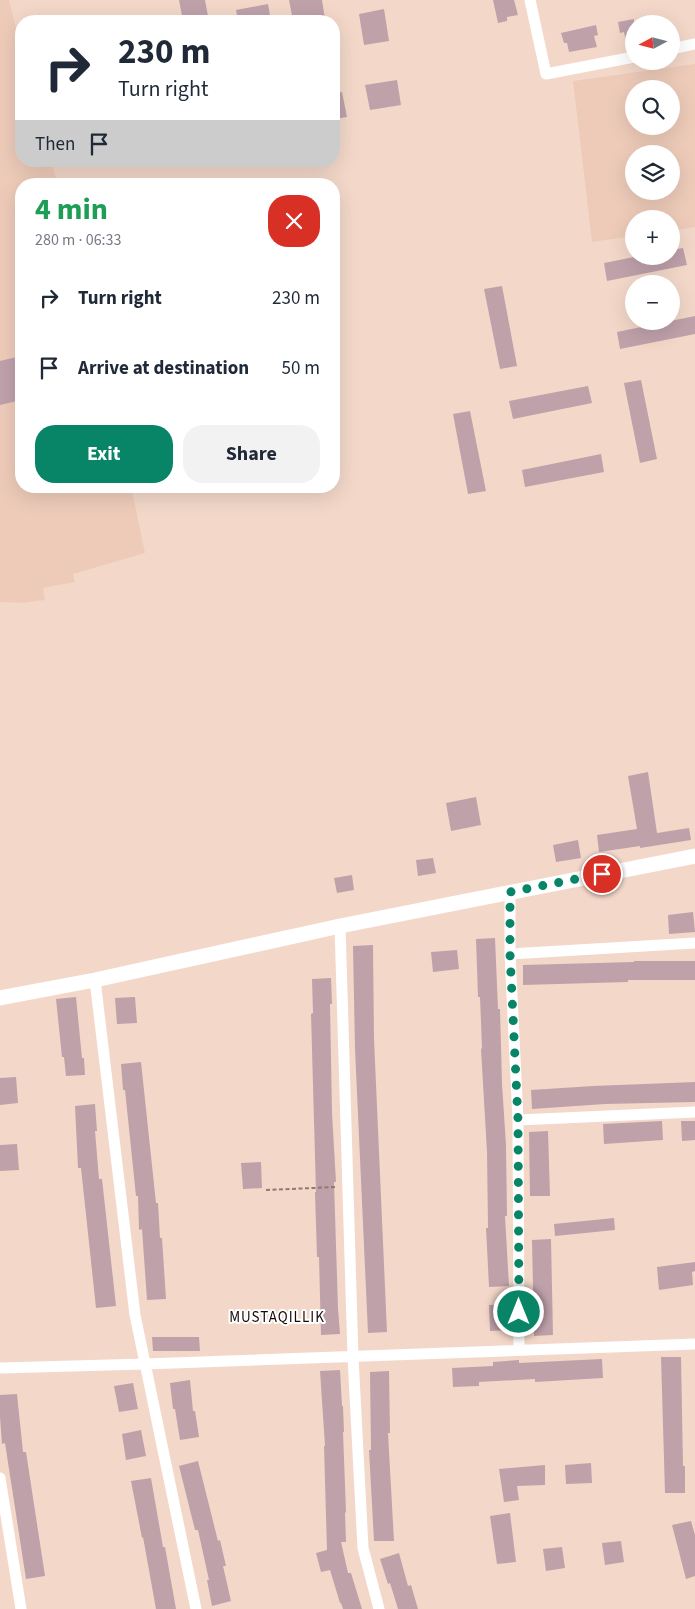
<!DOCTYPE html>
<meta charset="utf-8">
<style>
:root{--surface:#fff;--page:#f2f2f3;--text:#1f2937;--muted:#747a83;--accent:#078566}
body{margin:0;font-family:"Source Sans 3",sans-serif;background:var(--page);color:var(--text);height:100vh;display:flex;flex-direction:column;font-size:19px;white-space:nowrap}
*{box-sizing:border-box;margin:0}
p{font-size:16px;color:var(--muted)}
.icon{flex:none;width:28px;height:28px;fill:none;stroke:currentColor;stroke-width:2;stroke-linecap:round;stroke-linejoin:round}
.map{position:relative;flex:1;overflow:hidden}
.sheet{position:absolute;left:15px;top:178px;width:325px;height:315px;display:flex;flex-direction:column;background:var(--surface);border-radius:20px;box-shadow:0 5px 20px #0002}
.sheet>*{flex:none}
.banner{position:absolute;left:15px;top:15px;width:325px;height:152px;border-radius:20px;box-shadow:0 5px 20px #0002;background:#fff;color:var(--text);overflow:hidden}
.needle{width:32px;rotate:263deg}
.buttons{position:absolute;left:625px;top:15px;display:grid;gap:10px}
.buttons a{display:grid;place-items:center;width:55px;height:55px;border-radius:50%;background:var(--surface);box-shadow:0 5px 20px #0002;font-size:25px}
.pin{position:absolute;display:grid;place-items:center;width:42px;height:42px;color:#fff;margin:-21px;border:2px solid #fff;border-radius:50%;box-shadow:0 1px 5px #0007}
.me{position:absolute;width:55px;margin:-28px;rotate:0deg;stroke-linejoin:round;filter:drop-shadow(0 0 4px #0008)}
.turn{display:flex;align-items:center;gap:18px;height:105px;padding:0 20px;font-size:22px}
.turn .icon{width:65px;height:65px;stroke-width:2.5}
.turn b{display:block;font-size:35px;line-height:42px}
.then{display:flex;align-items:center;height:48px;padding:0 20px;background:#0003;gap:10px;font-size:19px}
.round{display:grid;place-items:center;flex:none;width:52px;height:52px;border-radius:20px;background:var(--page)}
.overview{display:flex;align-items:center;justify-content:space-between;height:85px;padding:0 20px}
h1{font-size:30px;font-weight:700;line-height:38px;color:#1e9e55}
.cta{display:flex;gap:10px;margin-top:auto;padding:10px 20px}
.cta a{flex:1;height:58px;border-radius:20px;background:var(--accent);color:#fff;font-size:20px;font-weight:700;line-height:58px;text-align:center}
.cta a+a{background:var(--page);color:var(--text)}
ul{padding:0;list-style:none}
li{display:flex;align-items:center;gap:15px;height:70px;padding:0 20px}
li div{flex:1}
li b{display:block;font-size:19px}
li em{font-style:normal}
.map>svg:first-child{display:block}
.built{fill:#eecbb9;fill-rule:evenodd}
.building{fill:#bfa1aa}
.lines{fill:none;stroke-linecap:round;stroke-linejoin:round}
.path{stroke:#8d7a70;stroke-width:2;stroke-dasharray:4 2.5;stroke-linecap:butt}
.minor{stroke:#fff;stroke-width:11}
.tertiary{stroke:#fff;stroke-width:15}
.route{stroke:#078566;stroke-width:9;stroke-dasharray:0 16.2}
.labels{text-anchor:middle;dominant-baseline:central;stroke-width:4;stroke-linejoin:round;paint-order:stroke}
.neighbourhood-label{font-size:15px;letter-spacing:1px;fill:#140b07;stroke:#fff}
</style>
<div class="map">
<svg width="695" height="1609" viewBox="0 0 695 1609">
<rect width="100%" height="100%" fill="#f3d8c9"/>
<path class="built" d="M0,0H9L21,49V161H51L58,184H21V486H131L145,553L73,574L75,582L43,588L45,600L23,603L0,602Z
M695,64V227L671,231V219H634V236L592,242L573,81ZM634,89H671V126H634ZM634,154H671V191H634Z"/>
<path class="building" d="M179,0H205L208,16L183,21Z
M289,0H322L325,19L310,21H293Z
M493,0H514L518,15L507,17V21L498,23Z
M268,4L271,21H238L236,10Z
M384,9L389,41L364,45L359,14Z
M634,19V50L628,51L624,32L620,33L618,22Z
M596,25L598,35L594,36L597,47L569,52L567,43H564L561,33Z
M397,80L401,105L370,110L365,85Z
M342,92L347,117L334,119V93Z
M683,248L687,265L607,281L604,263L639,256H671V250Z
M502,286L517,366L500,369L484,289Z
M695,316V334L620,349L617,332Z
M21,356V400L0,405V361Z
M641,380L657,459L640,463L624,383Z
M588,386L592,403L513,419L509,401Z
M470,411L486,491L468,494L453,414Z
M601,454L604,472L525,487L522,470Z
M648,772L657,833L689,828L691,840L640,848V846L599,852L597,835L637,829L628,776Z
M476,797L481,825L451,831L446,803Z
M578,840L581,858L556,862L553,845Z
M433,858L436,873L418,876L416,860Z
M352,875L354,890L337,893L334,878Z
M693,912L695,932L669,934L668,915Z
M495,938L498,1009H500L502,1084L506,1145L507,1216H505L509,1286L489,1287L486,1228H488L487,1152L481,1049L482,1048L480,997H478L476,939Z
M373,945L374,1039L387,1332L368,1333L355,1049L353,946Z
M457,950L459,969L433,972L431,952Z
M634,961H695V980H628V982L523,985V965L634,962Z
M331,978L332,1004H330L332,1113L336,1182H334L338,1308L340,1334L321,1335L319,1257H317L315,1192H316L311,1014L313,1013L312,979Z
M76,997L82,1058H84L85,1075L66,1076L64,1057H62L56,999Z
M135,997L137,1023L117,1024L115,998Z
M141,1062L156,1203H158L160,1238H162L166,1299L147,1300L142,1229L139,1230L138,1196H136L125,1090H123L121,1064Z
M16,1077L18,1103L0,1105V1078Z
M695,1082V1102L605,1104L532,1109L531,1090L593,1086Z
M95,1104L97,1131H95L99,1179H102L116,1306L96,1308L81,1168H78L75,1106Z
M662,1121L663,1140L604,1144L603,1124Z
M681,1121H695V1140L682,1141Z
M548,1131L550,1196H530L529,1132Z
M17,1144L19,1170L0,1171V1145Z
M261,1162L262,1188L243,1189L241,1163Z
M614,1218L615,1230L555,1236L554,1224Z
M551,1239L553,1335L534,1336L532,1240Z
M695,1262V1271L692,1272L693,1285L659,1290L657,1267Z
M508,1304L510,1330L490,1331L489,1305Z
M152,1337H199L200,1351H153Z
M661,1357H681L683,1466H685V1493H665Z
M602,1359L603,1378L535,1382V1379L479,1382V1386L453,1387L452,1368L493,1366V1362L519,1360V1363Z
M340,1370L342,1406H343L344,1432H343L346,1512L345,1513L346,1542H341L348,1573H351L362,1609H343L341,1603H340L330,1570L321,1572L316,1553L327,1550L324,1446H325L320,1371Z
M389,1371L390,1433H388L394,1541H374L369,1450H371L370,1372Z
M190,1380L193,1411H195L199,1437L180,1440L175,1409H173L170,1383Z
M133,1383L138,1409L119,1412L114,1386Z
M17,1394L23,1452H26L45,1576L26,1579L5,1443L2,1444L0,1417V1395Z
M141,1430L146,1456L126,1460L122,1434Z
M198,1461L218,1541L220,1540L226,1566H223L231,1601L212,1606L207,1580H209L198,1530H195L179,1466Z
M591,1463L592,1483L566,1484L565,1465Z
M545,1465V1485L517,1486L519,1500L504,1502L499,1469Z
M151,1478L163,1547H165L176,1609H156L143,1537L142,1538L131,1481Z
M510,1513L516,1562L497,1564L490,1516Z
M691,1521L695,1535V1576L686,1579L672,1525Z
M621,1541L624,1562L605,1565L602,1543Z
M562,1547L565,1568L546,1571L543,1549Z
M399,1553L408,1586L411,1585L418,1609H398L390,1583L388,1584L380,1559Z"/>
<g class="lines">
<path class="path" d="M266,1190L336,1187"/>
<path class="minor" d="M530,0L546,74L634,57
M671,49L695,44
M510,892V954L518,1120L519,1350
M340,926L353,1357L363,1548L379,1609
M510,954L695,943
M95,980L135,1315L196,1609
M518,1120L695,1112
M0,1368L145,1364L695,1344
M0,1478L21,1609"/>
<path class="tertiary" d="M0,998L95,980L340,926L695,856"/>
</g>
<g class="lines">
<path class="route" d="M519,1312L518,1120L510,954V892L602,874"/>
</g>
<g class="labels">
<g class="neighbourhood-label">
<text x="277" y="1317">MUSTAQILLIK</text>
</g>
</g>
</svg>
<div class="buttons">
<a><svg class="needle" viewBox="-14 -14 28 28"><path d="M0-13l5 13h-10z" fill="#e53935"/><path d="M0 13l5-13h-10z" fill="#747a83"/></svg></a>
<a><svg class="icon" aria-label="search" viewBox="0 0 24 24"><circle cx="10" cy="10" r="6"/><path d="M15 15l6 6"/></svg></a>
<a><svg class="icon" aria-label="layers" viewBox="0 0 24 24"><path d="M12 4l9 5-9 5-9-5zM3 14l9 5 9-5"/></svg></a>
<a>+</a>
<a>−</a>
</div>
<div class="pin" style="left:602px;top:874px;background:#d93025"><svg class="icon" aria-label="arrive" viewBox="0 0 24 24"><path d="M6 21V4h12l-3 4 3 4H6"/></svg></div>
<svg class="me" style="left:519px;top:1312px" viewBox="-20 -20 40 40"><circle r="17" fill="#078566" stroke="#fff" stroke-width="3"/><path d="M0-11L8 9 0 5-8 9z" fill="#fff"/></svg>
<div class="banner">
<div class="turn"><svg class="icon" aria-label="right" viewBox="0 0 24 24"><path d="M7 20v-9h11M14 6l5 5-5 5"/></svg><div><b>230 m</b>Turn right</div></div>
<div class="then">Then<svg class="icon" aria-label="arrive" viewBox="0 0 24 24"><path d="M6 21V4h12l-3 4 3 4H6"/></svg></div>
</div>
<section class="sheet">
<div class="overview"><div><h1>4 min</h1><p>280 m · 06:33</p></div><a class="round" style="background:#d93025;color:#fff"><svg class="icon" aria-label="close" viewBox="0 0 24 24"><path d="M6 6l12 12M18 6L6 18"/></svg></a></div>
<ul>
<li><svg class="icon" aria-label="right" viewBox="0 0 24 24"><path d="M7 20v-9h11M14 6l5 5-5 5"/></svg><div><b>Turn right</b></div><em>230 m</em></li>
<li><svg class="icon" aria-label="arrive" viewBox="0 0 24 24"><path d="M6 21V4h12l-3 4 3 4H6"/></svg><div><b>Arrive at destination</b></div><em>50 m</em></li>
</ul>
<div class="cta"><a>Exit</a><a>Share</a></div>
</section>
</div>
